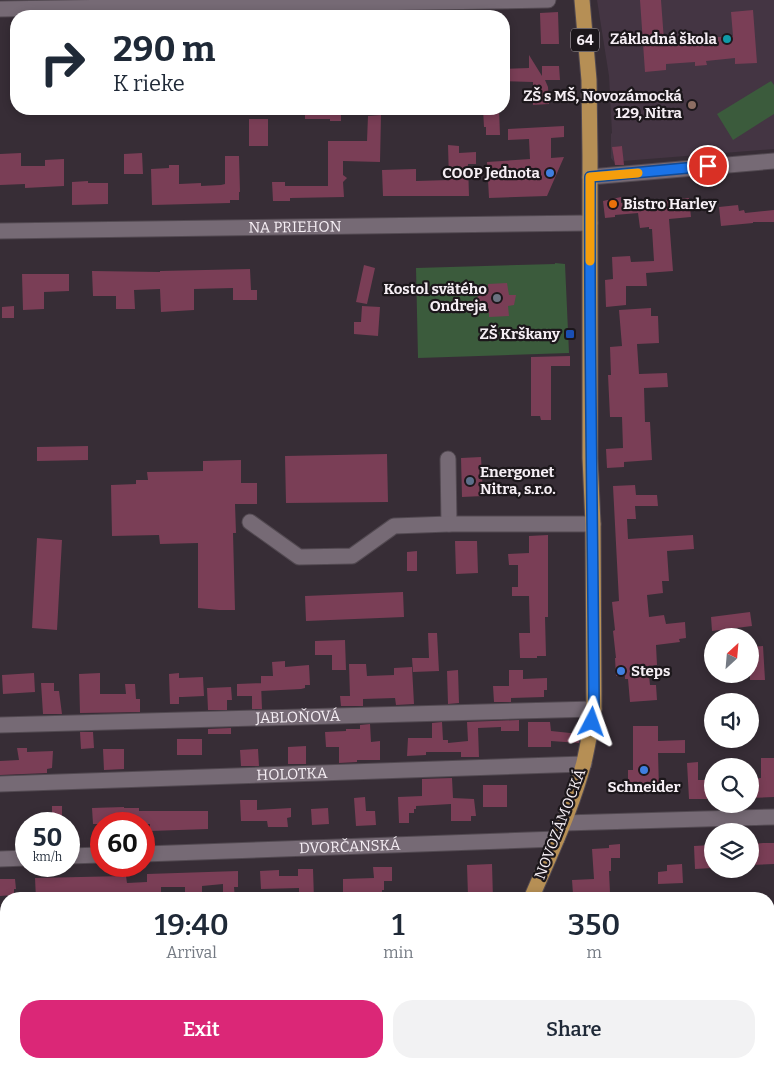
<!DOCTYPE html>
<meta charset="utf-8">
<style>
:root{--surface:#fff;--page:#f2f2f3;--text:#1f2937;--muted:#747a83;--accent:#db2777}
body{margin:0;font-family:Bitter,serif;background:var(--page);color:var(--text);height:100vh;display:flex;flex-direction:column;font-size:19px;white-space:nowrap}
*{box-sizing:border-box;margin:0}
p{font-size:16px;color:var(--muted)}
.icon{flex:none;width:28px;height:28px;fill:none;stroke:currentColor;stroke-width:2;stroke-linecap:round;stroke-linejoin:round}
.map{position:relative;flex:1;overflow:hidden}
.details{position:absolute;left:0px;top:892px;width:775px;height:176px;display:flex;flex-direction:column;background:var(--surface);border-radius:20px 20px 0 0;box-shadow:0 2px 8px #0003}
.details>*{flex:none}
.banner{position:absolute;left:10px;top:10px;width:500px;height:105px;border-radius:20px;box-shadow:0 2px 8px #0003;background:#fff;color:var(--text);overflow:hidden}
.needle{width:32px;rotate:26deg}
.tools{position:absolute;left:704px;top:628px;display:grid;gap:10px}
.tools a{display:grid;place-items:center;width:55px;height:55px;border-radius:50%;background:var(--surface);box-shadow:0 2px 8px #0003;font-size:25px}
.speed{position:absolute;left:15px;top:812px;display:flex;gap:10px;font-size:25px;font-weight:700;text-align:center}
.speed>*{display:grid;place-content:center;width:65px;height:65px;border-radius:50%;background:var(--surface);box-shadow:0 2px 8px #0003;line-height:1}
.speed small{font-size:12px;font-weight:400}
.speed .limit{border:8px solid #d22;background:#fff;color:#111}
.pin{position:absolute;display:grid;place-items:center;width:42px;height:42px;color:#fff;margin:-21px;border:2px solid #fff;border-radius:50%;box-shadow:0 1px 5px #0007}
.me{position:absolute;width:55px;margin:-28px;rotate:4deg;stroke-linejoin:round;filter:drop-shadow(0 0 4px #0008)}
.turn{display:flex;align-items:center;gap:18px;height:105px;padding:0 20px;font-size:22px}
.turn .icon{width:65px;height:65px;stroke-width:2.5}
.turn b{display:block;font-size:35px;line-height:42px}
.eta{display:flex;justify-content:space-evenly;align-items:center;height:85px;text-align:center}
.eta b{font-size:30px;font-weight:600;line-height:35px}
.cta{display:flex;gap:10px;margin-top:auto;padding:10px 20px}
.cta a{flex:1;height:58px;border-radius:20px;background:var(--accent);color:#fff;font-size:20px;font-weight:600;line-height:58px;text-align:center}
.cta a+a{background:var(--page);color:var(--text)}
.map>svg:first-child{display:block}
.built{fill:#443543}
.green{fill:#3b5b3c}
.building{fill:#7a3e56}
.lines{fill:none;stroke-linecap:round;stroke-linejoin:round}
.minor-casing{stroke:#524951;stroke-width:17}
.major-casing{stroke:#524951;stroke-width:17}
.minor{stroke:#766a75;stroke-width:15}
.major{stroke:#b68f55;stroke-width:15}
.route-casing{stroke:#114b97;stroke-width:12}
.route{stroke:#1a73e8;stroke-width:9}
.slow{stroke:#f59e0b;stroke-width:9}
.culture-dot{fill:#0f9aa8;stroke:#1c171b;stroke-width:2}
.education-dot{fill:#8d6e63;stroke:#1c171b;stroke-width:2}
.shop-dot{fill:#3f7fe0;stroke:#1c171b;stroke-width:2}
.food-dot{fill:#e8710a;stroke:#1c171b;stroke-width:2}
.worship-dot{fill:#6b7280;stroke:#1c171b;stroke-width:2}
.transit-dot{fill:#1a4fb4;stroke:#1c171b;stroke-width:2}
.service-dot{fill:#5c6f8a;stroke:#1c171b;stroke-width:2}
.labels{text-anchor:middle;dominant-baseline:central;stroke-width:4.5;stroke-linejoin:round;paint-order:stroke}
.shield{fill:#1c171b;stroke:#b4aeb3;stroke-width:1}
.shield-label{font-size:14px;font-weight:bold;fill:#f5eef4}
.poi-label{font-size:15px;font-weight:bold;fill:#f5eef4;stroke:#1c171b;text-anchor:end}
.street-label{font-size:15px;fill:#f5eef4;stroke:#1c171b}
</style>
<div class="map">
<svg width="774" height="1068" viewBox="0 0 774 1068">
<rect width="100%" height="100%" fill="#372d36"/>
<path class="built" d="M597,0H774V149L623,161L622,146L613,147L614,162L611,158V134L612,133L609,76Z"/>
<path class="green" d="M771,81L774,85V114L733,140L717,114Z
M555,263L565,264L569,353L418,358L416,268L555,264Z"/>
<path class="building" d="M640,0H661L664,41L733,36L731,12L753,10L757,63L735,64V58L706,61L707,65L695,66V62L666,64V70L645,72Z
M558,12L559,44H541L540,13Z
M529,55L542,76V66H559L560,80H545L548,87L549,104L533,105V82L504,81V69L529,68Z
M305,109H341V121H330V119H305Z
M483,109H499L500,135H486V127H484Z
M381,115L380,162L343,161V175L347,178L343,182L344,197L290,198V201H273L272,182H285V186H328V141H367L368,116Z
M249,119H268V146H249Z
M564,126V137L551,138V158L564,157L547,196L489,198L487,162L530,159L529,139L508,140V129Z
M448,145L459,146V153L476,152V164H468L469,196H383L382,170L416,169V181L449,180Z
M622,146L624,165H615L612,147Z
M21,153V166H45V160L64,159V186L25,188V184L0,185V154Z
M142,153L143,174H124V154Z
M225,156H239L240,192H239V200H230V203L152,205L151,169L169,168V165H179V184L201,183V186L221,185L225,184Z
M88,181V183H108V204L72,205V182Z
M621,197V203L652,200V202L689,198L691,217L669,219L673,271L646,273L647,286H626V305L606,307L605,280L613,279L612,257L630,256L631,262L654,261L652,229H649V227L640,228L638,213L615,215V217L605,218L603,201Z
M738,205L739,211L744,210L745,213L774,210V222H753V223L721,226L719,207Z
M364,265L375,268L367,304L356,302Z
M250,269L251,290H257V300H233V288L194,289V310L161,312L160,289L134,290L135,309H116V296H93L92,271L160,272V271Z
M22,274H69V291L44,292V309L23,310Z
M507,283L509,295H516L514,305L508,306L509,316L489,317V313H481V307L475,300L480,294H488V284Z
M14,306V318H2V307Z
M362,306L380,307L378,336L354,334V322H361Z
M651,308V316H658L659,343L637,344L639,374L667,373L668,387L644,388L645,422H650L652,460L624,462V467L607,468L606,449L623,448L622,417H610L608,375H611L610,347L622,346L619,310Z
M570,356V366H551V420H541L540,416H531V357Z
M88,446V460L37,461V447Z
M387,454L388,502L286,503L285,456Z
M481,457L483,496L462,497L461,458Z
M241,460V483H257V504H235L236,533H233L235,610H219L198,608V543L160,544L159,535L112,536L111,485L136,484V480H148L147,472L203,471V461Z
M635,485L636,495H657L658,506H635L636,519H627L628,539L693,535L694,549L667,551L669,581H662L663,593L647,595L649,617L664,615L666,624L685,622L686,638L679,639L680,642L656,645L657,665L648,666L650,685H656L657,700L630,702L628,679H625V676H616L615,658H616L613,631L615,630L612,602L619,601L613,486Z
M548,535V617H545L546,656H537V658H520L519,633H530L529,596H512V587H518V565H509L508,554L529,553V536Z
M37,538L62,540L57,630L32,628Z
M455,541H477L478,573L456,574Z
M417,551V571H407V552Z
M403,592L404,617L306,621L305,596Z
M750,612L752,626L712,631L711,617Z
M428,633H437L439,671L413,672L412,658H429Z
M345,640L346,670H332V655H315V641Z
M763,646L765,680H750V647Z
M285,661V667L309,665L310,685H305V688L301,689L261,691V676H273L272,662Z
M349,664H366L367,676L394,675V668L412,667L414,704L396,705L395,698L363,699V706H341L340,696H350Z
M458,670L459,703L448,704L447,671Z
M509,670H523V679L547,678V690H544V697L511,698V702H494L493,686H509Z
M34,673L35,692L3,694L2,675Z
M100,673V694H126L125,684H135L136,699H140V712L80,713L79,674Z
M179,673V678L203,677L204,696L182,697H179V704H170L169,674Z
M41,683H54V691H59L62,714H43Z
M261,683L262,709H252V696H237V684Z
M231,687L232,700H227V710H208L207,688Z
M519,720V731H501V727L478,728L479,757H461V752H426V755L407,756L408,738H432V723L442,722L443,740H448V743L468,741L467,722Z
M528,722H550L551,731L580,734L579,743L551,741V747H528Z
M370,724L371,742L380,741V760H357V762L339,763V747H326L325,732L346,731V729H360V725Z
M633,726H658V741L685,740V753H658L659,790H628V770H633Z
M231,728V734H208V729Z
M80,732H93L94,748L81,749Z
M177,739H202V755H177Z
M306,746V764H288V747Z
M17,748H27V752L53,751L52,768L47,769V773L0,775V761L19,760Z
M103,749H124V769L104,770Z
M258,749L259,766H241L240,750Z
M761,758H774V797L750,798V779L761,778Z
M698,762V780H710L711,792L707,793V799H689L687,763Z
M452,778L453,798L474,799L476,816H471V821H451V804L416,806V809H414V813H409V823H399L398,797L422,796V779Z
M483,785H507V807H483Z
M365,797L366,811H375L376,825L356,826L354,798Z
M240,800H257V810L291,808V817L287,818L288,827H268L267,821H241Z
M52,806H62V824H52Z
M124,807V808H139V811H208V829L150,831V824H93L92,808Z
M328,808L329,824L312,825L311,809Z
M763,843H774V864L750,865V846H753V844Z
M620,844V858H611V871H609L610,893L573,894L572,880L594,879L592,849L609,848V845Z
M712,845V868L695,869L694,846Z
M492,864L493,899H474L473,896H468L467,865Z
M682,864L683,883L658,884V872L667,871V865Z
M373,867H392V881H384V890H382V895L365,896V899H352L351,892H343V879L374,878Z
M298,869H313L314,899H299V888L261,889L260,871L279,870V876H298Z
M238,871V887H234L235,899H223V884L202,886V899H185V887H161V899H110V895L36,899L35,878L126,876L127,883L147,882V874Z
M0,879H15L16,889H14V895L0,896Z"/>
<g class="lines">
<defs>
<g id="minor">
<path d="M0,9L548,0"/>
<path d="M590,177L774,161"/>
<path id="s1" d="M0,231L590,223"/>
<path d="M448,459L449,524"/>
<path d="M250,522L299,557L352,556L394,526L449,524H593"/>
<path id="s2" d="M0,725L594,709"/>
<path id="s3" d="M0,784L584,764"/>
<path d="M564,823L774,817"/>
<path id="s4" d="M144,854L557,839"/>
<path d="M69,856L101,855"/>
<path d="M0,859L26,858"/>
<path d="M769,1033H774"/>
<path d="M0,1057H6"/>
</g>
<path id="major" d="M531,899C550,854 572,809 584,762C588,745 591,727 594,709L593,524L590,458V156L589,80L582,0
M477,1068L478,1062"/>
</defs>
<use href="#minor" class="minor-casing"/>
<use href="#major" class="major-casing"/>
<use href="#minor" class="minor"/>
<use href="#major" class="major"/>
</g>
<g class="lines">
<defs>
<path id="route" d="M592,722L594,709C593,532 589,354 590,177L708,166"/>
</defs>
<use href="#route" class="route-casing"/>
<use href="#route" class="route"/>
<path class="slow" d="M590,261V177L638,173"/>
</g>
<circle class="culture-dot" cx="727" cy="39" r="5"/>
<circle class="education-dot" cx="692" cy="105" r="5"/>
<g class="shop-dot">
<circle cx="550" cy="173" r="5"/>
<circle cx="621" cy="671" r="5"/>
<circle cx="644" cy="770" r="5"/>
</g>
<circle class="food-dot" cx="613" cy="204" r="5"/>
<circle class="worship-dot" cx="497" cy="298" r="5"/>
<rect class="transit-dot" x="565" y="329" width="10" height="10" rx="2.5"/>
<circle class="service-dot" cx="470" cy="481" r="5"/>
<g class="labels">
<rect class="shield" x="571" y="28.5" width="28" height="23" rx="4"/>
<g class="shield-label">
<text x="585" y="40">64</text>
</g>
<g class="poi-label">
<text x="717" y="39">Základná škola</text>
<text x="682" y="96">ZŠ s MŠ, Novozámocká<tspan x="682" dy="17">129, Nitra</tspan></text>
<text x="540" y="173">COOP Jednota</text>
<text x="623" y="204" text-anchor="start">Bistro Harley</text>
<text x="487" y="289">Kostol svätého<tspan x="487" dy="17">Ondreja</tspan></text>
<text x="560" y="334">ZŠ Krškany</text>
<text x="480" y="472" text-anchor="start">Energonet<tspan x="480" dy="17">Nitra, s.r.o.</tspan></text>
<text x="631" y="671" text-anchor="start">Steps</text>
<text x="644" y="787" text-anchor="middle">Schneider</text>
</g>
<g class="street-label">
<text stroke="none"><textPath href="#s1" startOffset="295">NA PRIEHON</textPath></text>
<text stroke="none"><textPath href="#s2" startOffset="298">JABLOŇOVÁ</textPath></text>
<text stroke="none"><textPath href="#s3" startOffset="292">HOLOTKA</textPath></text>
<text transform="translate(560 824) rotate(-69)">NOVOZÁMOCKÁ</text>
<text stroke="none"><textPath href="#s4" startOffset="206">DVORČANSKÁ</textPath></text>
</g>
</g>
</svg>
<div class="tools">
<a><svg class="needle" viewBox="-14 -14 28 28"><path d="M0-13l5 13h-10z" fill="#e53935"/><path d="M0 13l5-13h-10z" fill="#747a83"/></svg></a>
<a><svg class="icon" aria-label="sound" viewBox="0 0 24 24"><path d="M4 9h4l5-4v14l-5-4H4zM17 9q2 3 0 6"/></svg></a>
<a><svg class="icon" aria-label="search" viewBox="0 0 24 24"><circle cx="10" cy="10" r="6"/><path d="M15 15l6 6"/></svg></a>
<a><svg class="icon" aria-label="layers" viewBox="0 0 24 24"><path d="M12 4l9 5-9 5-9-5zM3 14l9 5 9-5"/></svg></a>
</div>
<div class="speed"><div>50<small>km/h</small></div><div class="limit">60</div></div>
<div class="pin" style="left:708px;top:166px;background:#d93025"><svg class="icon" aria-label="arrive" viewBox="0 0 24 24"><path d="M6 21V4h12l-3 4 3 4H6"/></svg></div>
<svg class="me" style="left:592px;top:722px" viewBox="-20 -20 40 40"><path d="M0-17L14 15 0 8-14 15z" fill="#1a73e8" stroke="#fff" stroke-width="4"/></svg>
<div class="banner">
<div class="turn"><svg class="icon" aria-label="right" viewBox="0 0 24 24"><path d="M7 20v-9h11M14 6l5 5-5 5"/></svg><div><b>290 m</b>K rieke</div></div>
</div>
<section class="details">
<div class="eta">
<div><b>19:40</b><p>Arrival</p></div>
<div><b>1</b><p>min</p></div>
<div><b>350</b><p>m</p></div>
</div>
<div class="cta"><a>Exit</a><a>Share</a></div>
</section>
</div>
